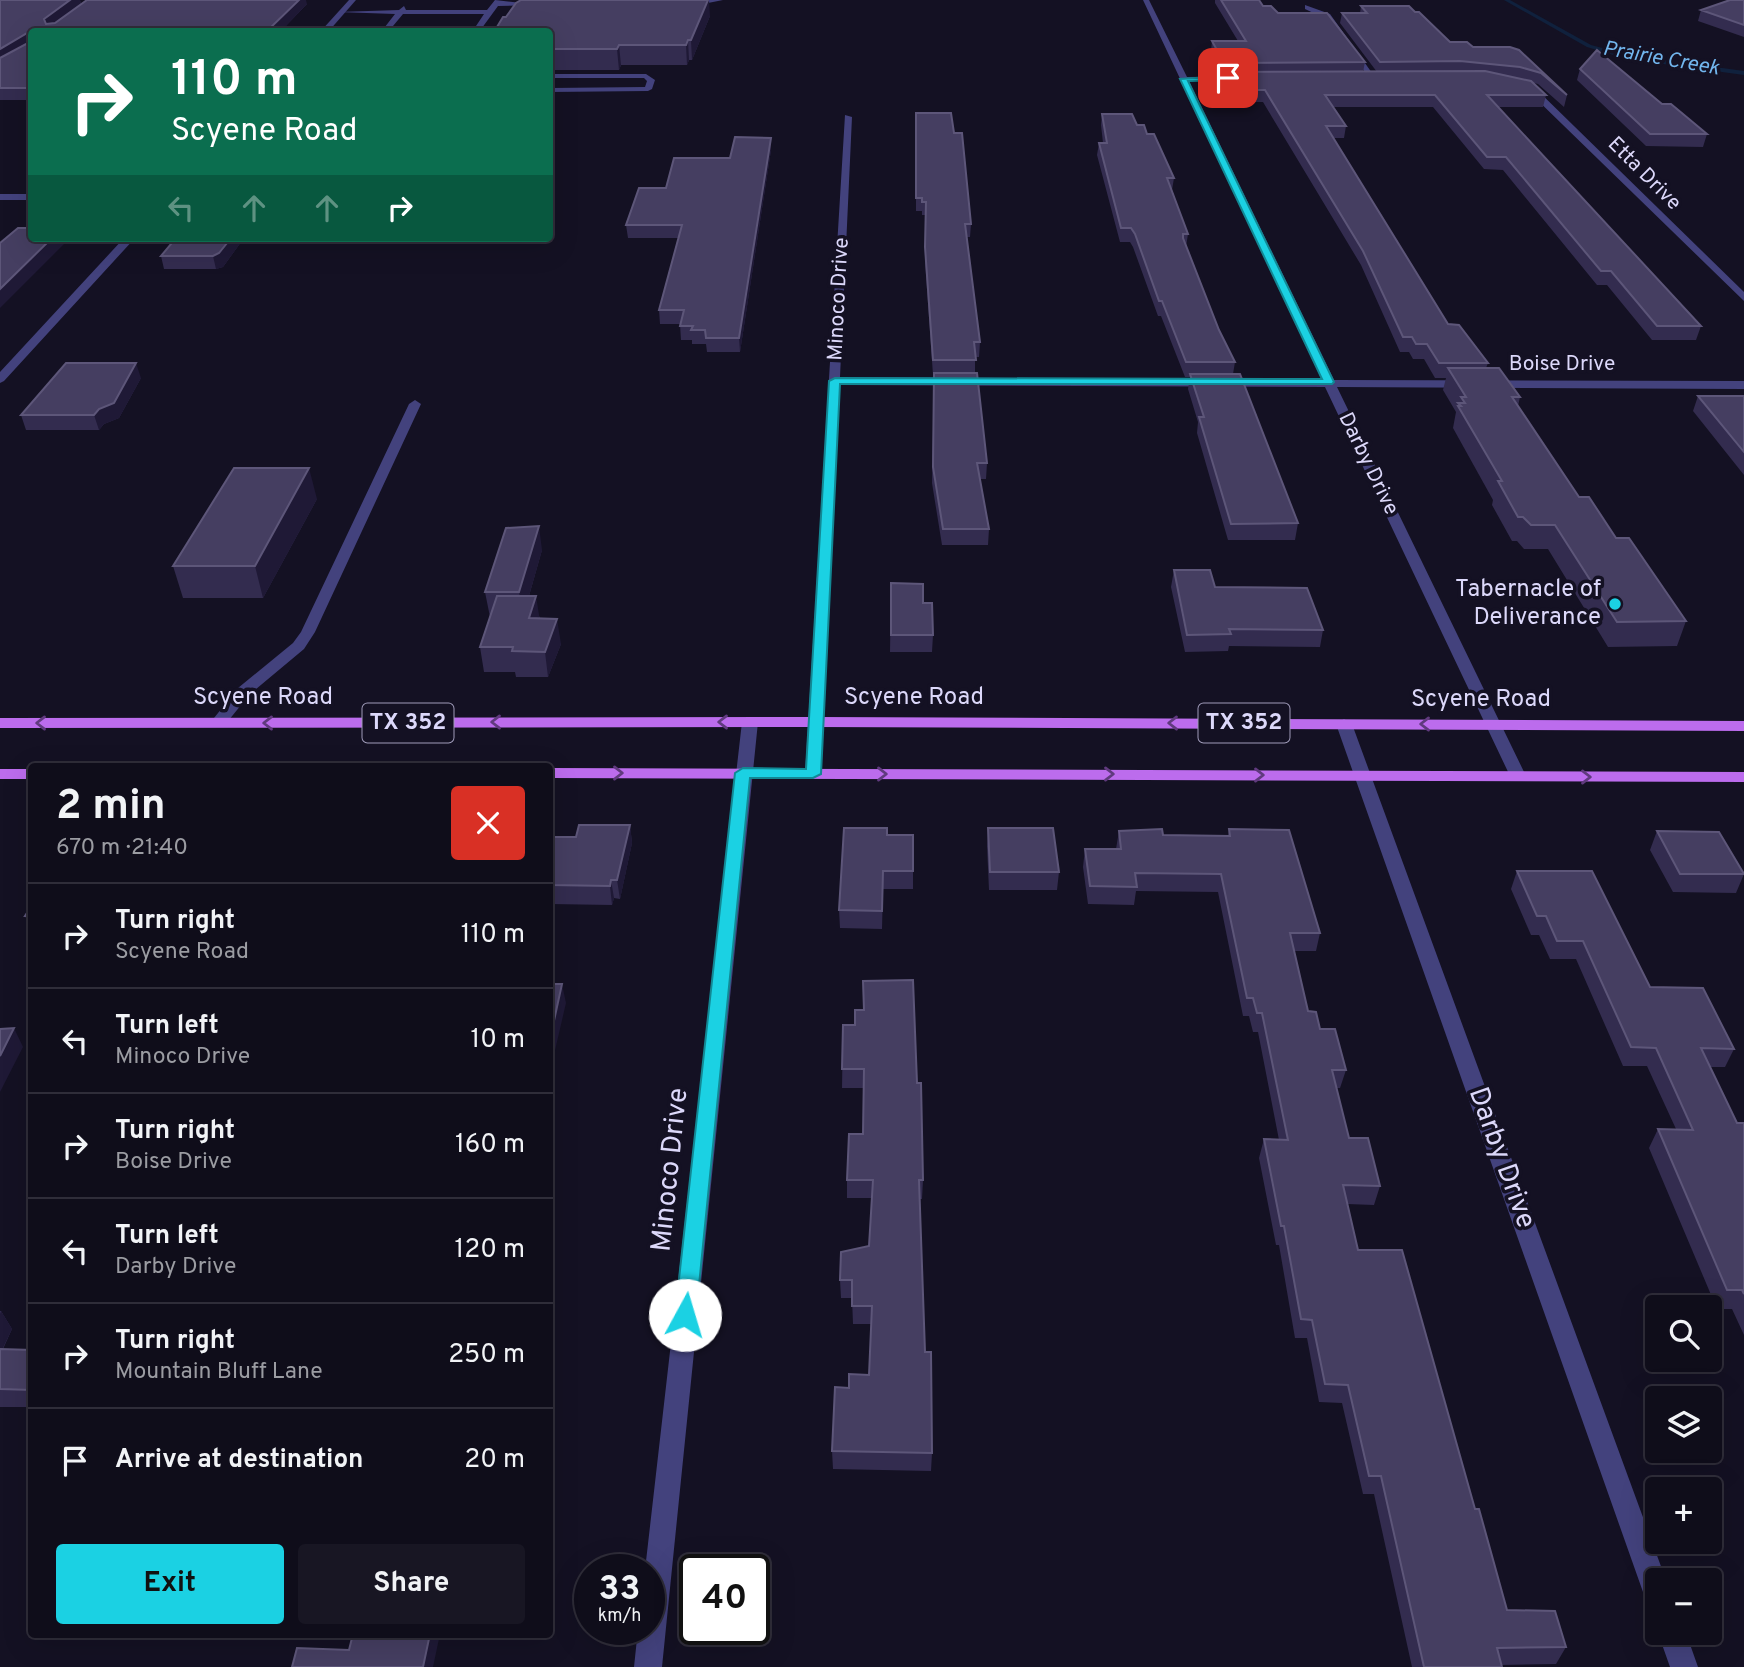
<!DOCTYPE html>
<meta charset="utf-8">
<style>
:root{--surface:#0f0d1a;--page:#181623;--text:#f1f3f6;--muted:#9b9ca2;--line:#2f2d39;--accent:#1bd1e3}
body{margin:0;font-family:Overpass,sans-serif;background:var(--page);color:var(--text);height:100vh;display:flex;flex-direction:column;font-size:26px;white-space:nowrap}
*{box-sizing:border-box;margin:0}
p{font-size:23px;color:var(--muted)}
.icon{flex:none;width:38px;height:38px;fill:none;stroke:currentColor;stroke-width:2;stroke-linecap:round;stroke-linejoin:round}
.map{position:relative;flex:1;overflow:hidden}
.panel{position:absolute;left:28px;top:763px;width:525px;height:875px;display:flex;flex-direction:column;background:var(--surface);border-radius:7px;box-shadow:0 7px 28px #0002,0 0 0 2px var(--line)}
.panel>*{flex:none}
.top-card{position:absolute;left:28px;top:28px;width:525px;height:214px;border-radius:7px;box-shadow:0 7px 28px #0002,0 0 0 2px var(--line);background:#0b6e4f;color:#fff;overflow:hidden}
.controls{position:absolute;left:1645px;top:1295px;display:grid;gap:14px}
.controls a{display:grid;place-items:center;width:77px;height:77px;border-radius:7px;background:var(--surface);box-shadow:0 7px 28px #0002,0 0 0 2px var(--line);font-size:35px}
.speed{position:absolute;left:574px;top:1554px;display:flex;gap:14px;font-size:35px;font-weight:700;text-align:center}
.speed>*{display:grid;place-content:center;width:91px;height:91px;border-radius:50%;background:var(--surface);box-shadow:0 7px 28px #0002,0 0 0 2px var(--line);line-height:1}
.speed small{font-size:18px;font-weight:400}
.speed .limit{border:4px solid #111;border-radius:10px;background:#fff;color:#111}
.pin{position:absolute;display:grid;place-items:center;width:60px;height:60px;color:#fff;margin:-30px;border-radius:14px;box-shadow:0 4px 10px #0006}
.me{position:absolute;width:77px;margin:-38px;rotate:6deg;stroke-linejoin:round;filter:drop-shadow(0 0 5px #0008)}
.turn{display:flex;align-items:center;gap:24px;height:147px;padding:0 28px;font-size:32px}
.turn .icon{width:91px;height:91px;stroke-width:2.5}
.turn b{display:block;font-size:49px;line-height:60px}
.lanes{display:flex;align-items:center;height:66px;padding:0 28px;background:#0003;justify-content:center;gap:35px;direction:ltr}
.lanes .off{opacity:.35}
.round{display:grid;place-items:center;flex:none;width:74px;height:74px;border-radius:7px;background:var(--page)}
.headline{display:flex;align-items:center;justify-content:space-between;height:119px;padding:0 28px}
h1{font-size:42px;font-weight:700;line-height:52px}
.primary-button{display:flex;gap:14px;margin-top:auto;padding:14px 28px}
.primary-button a{flex:1;height:80px;border-radius:7px;background:var(--accent);color:#111;font-size:28px;font-weight:700;line-height:80px;text-align:center}
.primary-button a+a{background:var(--page);color:var(--text)}
ul{padding:0;list-style:none}
li{display:flex;align-items:center;gap:21px;height:105px;padding:0 28px;border-top:2px solid var(--line)}
li div{flex:1}
li b{display:block;font-size:26px}
li em{font-style:normal}
.map>svg:first-child{display:block}
.lines{fill:none;stroke-linecap:round;stroke-linejoin:round}
.stream{fill:#10213d;fill-rule:evenodd}
.service{fill:#43427d;fill-rule:evenodd}
.minor{fill:#43427d;fill-rule:evenodd}
.tertiary{fill:#43427d;fill-rule:evenodd}
.primary{fill:#bc6ced;fill-rule:evenodd}
.wall{fill:#332c4f}
.shaded-wall{fill:#1f1936}
.building{fill:#453e61;stroke:#5d5679;stroke-width:2}
.oneway{stroke:#603a7e}
.route{fill:#1bd1e3;stroke:#128894;stroke-width:2}
.poi-dot{fill:#1bd1e3;stroke:#141123;stroke-width:2.5}
.labels{text-anchor:middle;dominant-baseline:central;stroke-width:7;stroke-linejoin:round;paint-order:stroke}
.far-water-label{font-size:21px;font-style:italic;fill:#72b6ee;stroke:#141123}
.far-street-label{font-size:21px;fill:#dcd8fa;stroke:#141123}
.shield{fill:#141123;stroke:#a09cba;stroke-width:2}
.shield-label{font-size:23px;font-weight:bold;fill:#dcd8fa}
.poi-label{font-size:24px;fill:#dcd8fa;stroke:#141123;text-anchor:end}
.street-label{font-size:24px;fill:#dcd8fa;stroke:#141123}
.near-street-label{font-size:28px;fill:#dcd8fa;stroke:#141123}
</style>
<div class="map">
<svg width="1744" height="1667" viewBox="0 0 1744 1667">
<rect width="100%" height="100%" fill="#141123"/>
<g class="lines">
<path class="stream" d="M1504,0H1510L1591,45L1628,55L1744,71V75L1627,59L1587,47Z"/>
<path class="service" d="M495,0L541,5L498,6L479,32H472L484,14H403L388,32H381L395,14L337,12L399,10L404,6L406,10H487Z
M707,0H723L688,7L684,5Z
M550,74H646L655,80L652,89L648,91L550,92V88L645,87L647,81L644,78H550Z
M415,400L421,404L315,632L304,649L250,694L224,726H212L210,723L238,688L293,643L301,632L409,404Z"/>
<path class="minor" d="M349,0H356L328,32H320Z
M1143,0H1149L1187,77L1250,76L1254,78L1250,80L1189,81L1334,380L1744,381V389L1337,387L1526,776L1524,780L1518,781L1510,776L1325,387L840,385L821,774L813,779L805,774L845,115L852,117L840,377L1322,380Z
M1305,5L1330,14L1377,80H1371L1324,18L1305,9Z
M1526,85H1532L1744,292V301L1526,89Z
M0,194H32V200H0Z
M124,238H135L4,381L0,383V372Z
M1344,719L1352,724L1666,1580H1657V1605L1647,1602L1643,1592L1336,724Z
M1658,1633H1686L1698,1667H1670Z"/>
<path class="tertiary" d="M750,717L758,722L662,1667H634L638,1629H649V1570H645L742,722Z"/>
<path class="primary" d="M816,717L1744,721V731L816,727L0,728V718Z
M550,768L1744,772V782L550,778Z
M0,769H32V779H0Z"/>
</g>
<path class="wall" d="M0,0H80L81,4H307L280,32H32V100H0Z
M1215,0H1259L1263,6L1278,13L1365,62L1363,72H1377L1340,23L1342,13H1360L1361,6L1415,12L1450,42L1473,47H1510L1567,95L1564,107L1538,84L1534,83L1546,95L1543,107H1498L1701,326L1696,340H1652L1607,285H1597L1503,170L1484,169L1433,107H1333L1346,126L1344,138H1333L1448,324L1488,363L1486,368L1520,397L1518,406L1579,497L1686,621L1677,646L1608,647L1548,549H1524L1517,541H1512L1492,505L1493,500L1453,428L1456,412L1443,390L1446,378H1435L1424,359H1413L1409,352H1400L1361,265L1263,102H1236L1227,83L1228,74H1223L1211,51L1212,41H1238L1215,3Z
M1744,0V37L1698,21L1701,10Z
M710,16L692,60H689L687,65H621L619,70H550V32Z
M1580,69L1662,104L1707,134L1703,147L1646,146L1577,80Z
M916,113L954,133L971,224L970,237H967L980,342L979,357H975V373L987,463L986,479H980L989,529L988,545H942L932,483L934,375H933L925,261L926,215H922V211H916Z
M1102,114L1137,125L1147,134L1174,178L1172,190L1188,234L1186,247L1219,330L1235,362L1233,374L1298,523L1295,540H1228L1197,433L1198,422L1188,389L1190,377H1185L1161,316H1158L1133,247L1130,242H1120L1097,155L1099,143H1103L1101,125Z
M771,150L740,352H707L706,344H692V340H681L680,324H660L659,310L678,238H628L626,225L666,188L730,158Z
M244,238L223,267L216,269H164L161,256Z
M141,378L119,418L104,424L99,430H26L21,415Z
M1698,396H1744V475L1693,411Z
M317,499L263,598H183L173,566Z
M542,550L529,596L540,618L561,644L548,677H516L515,672H484L480,647L490,617L485,592Z
M1174,570L1323,630L1320,647L1229,646L1228,651L1185,652L1171,587Z
M891,583L923,603L933,635L932,652H890Z
M630,825L632,843L620,899L614,898L612,905L550,904V837H576Z
M988,828L1059,872L1057,890H989L987,846Z
M1229,829L1320,933L1316,951H1294L1308,1011L1346,1070L1340,1088H1337L1349,1138L1380,1186L1374,1205L1347,1204L1358,1250L1475,1509L1507,1610L1566,1647L1556,1664L1501,1665L1502,1667H1412L1374,1494H1363L1342,1403L1319,1402L1307,1338H1295L1279,1245H1276L1259,1158L1264,1139L1279,1140L1258,1032H1253L1249,1016H1243L1218,892L1136,891L1134,905L1088,904L1083,867L1085,849H1116L1119,831L1163,835L1228,836Z
M1657,831L1744,874L1736,893L1673,892L1650,850Z
M887,835L913,871V889H883L882,929L840,928L839,910Z
M1517,871L1650,987L1734,1049L1725,1067H1710L1737,1123H1744V1335L1732,1309H1717L1649,1148L1658,1129H1676L1647,1066H1623L1576,959H1550L1539,935H1531L1511,889Z
M32,905V931L25,916Z
M843,1025L917,1083L923,1180L922,1199H920L925,1352L932,1453L931,1471L833,1469L832,1451L849,1388L869,1375L871,1324H853L852,1298H841L840,1280L869,1246L872,1198H847V1180L863,1134L864,1088H842Z
M0,1311H1L12,1329L3,1349L32,1350V1407H0Z"/>
<path class="shaded-wall" d="M70,0H80L81,4L47,30L44,19Z
M299,0H306L307,4L280,32H266Z
M708,0H709L710,16L692,60L691,40Z
M29,32L32,43L0,62V49Z
M688,40L689,60L687,65L686,45Z
M619,45L621,65L619,70L617,49Z
M771,138V150L740,352L739,338Z
M52,238H66L67,241L0,308V289Z
M231,238H244L223,267L216,269L213,256Z
M136,363L141,378L119,418L104,424L99,430L94,415Z
M309,468L317,499L263,598L255,566Z
M539,526L542,550L523,617L519,592Z
M536,596L540,621L529,618Z
M557,619L561,644L548,677L545,652Z
M630,825L632,843L620,899L617,880Z
M611,880L614,898L612,905L610,886Z
M562,984L566,1003L550,1072V1039Z
M14,1028L23,1047L0,1092V1056Z
M1,1311L12,1329L0,1354V1314Z
M430,1634H440L433,1667H423Z"/>
<path class="building" d="M0,0H70L44,19L46,24L55,23L87,0H299L266,32H32V88H0V58L30,42L29,32L0,49Z
M521,0H708L691,40H688L686,45H619L617,49H550V32H494L503,17H506L516,3Z
M1221,0H1259L1263,6H1271L1278,13H1327L1365,62L1224,63L1212,41H1246Z
M1730,0H1744V25L1701,10Z
M1361,6H1409L1415,12H1419L1450,42H1467L1473,47H1510L1519,50L1567,95L1541,73L1520,67L1460,61L1380,62L1342,13H1367Z
M1597,50L1662,104H1671L1707,134H1650L1580,69Z
M1485,71L1531,81L1546,95H1487L1701,326H1657L1611,271H1601L1506,157H1487L1435,95H1325L1346,126H1326L1448,324L1459,325L1488,363H1439L1427,344H1416L1412,337H1403L1363,251L1265,90H1238L1229,72Z
M916,113H951L954,133H962L971,224H965L980,342H974L976,360H933L925,247L926,202H922V198H916Z
M1102,114H1132L1137,125H1144L1147,134H1154L1174,178H1167L1188,234H1183V238L1219,330L1235,362H1186L1162,301H1159L1135,234L1131,228H1121L1099,143H1107Z
M735,137L771,138L739,338H706L705,330H691L693,326H680L684,310H659L682,225H626L639,188H666L674,158H730Z
M18,228H32V238H52L0,289V243Z
M176,238H231L219,253L213,256H161Z
M66,363H136L114,403L99,409L94,415H21Z
M1448,368H1499L1520,397H1512L1579,497H1589L1616,538H1629L1686,621L1617,622L1555,525H1531L1523,517H1518L1498,481H1502L1458,406H1461L1458,403H1465L1461,397H1466Z
M934,373H977L987,463H977L989,529H943L933,467Z
M1190,374H1240L1298,523L1231,524L1199,417H1204Z
M1698,396H1744V452Z
M234,468H309L255,566H173Z
M539,526L519,592H485L506,528Z
M1174,570H1210L1215,587L1307,588L1323,630L1229,629L1231,634L1187,635Z
M891,583L923,584V603H932L933,635H891Z
M497,596H536L529,618L557,619L545,652L512,651L513,647H480Z
M579,825H630L617,880H611L610,886L550,885V837H576Z
M844,828H887V835H913V871H883L882,911L839,910Z
M988,828H1053L1059,872H990Z
M1162,829L1163,835L1230,836L1229,829L1289,830L1320,933H1290L1308,1011L1316,1012L1320,1029H1335L1346,1070H1332L1349,1138H1368L1380,1186L1343,1185L1358,1250H1402L1475,1509H1479L1507,1610L1555,1611L1566,1647L1497,1648L1502,1667H1424L1381,1476H1369L1348,1385L1325,1384L1312,1320L1301,1319L1284,1226H1281L1264,1139L1288,1140L1262,1013H1257L1253,998H1247L1221,874L1135,873L1137,887L1090,886L1085,849H1121L1119,831Z
M1657,831L1719,832L1744,874H1680Z
M1517,871H1592L1650,987L1703,988L1734,1049L1701,1048L1737,1123H1744V1294L1742,1290H1727L1658,1129L1693,1130L1656,1048L1631,1047L1583,941H1557L1546,916H1537Z
M32,905V916H25Z
M913,980L917,1083H921L923,1180H919L925,1352H931L932,1453L832,1451L835,1387L849,1388V1374L869,1375L872,1306H852V1280H840L841,1252L869,1246L873,1180H847L849,1134H863L864,1069H842L843,1025H855V1010H864L863,981Z
M550,984H562L550,1039Z
M14,1028L0,1056V1029Z
M0,1349L32,1350V1390L0,1389Z
M353,1634H430L423,1667H292L297,1648L349,1650Z"/>
<defs><path id="oneway-chevron" d="M-2-3.5L2.5 0L-2 3.5" fill="none" stroke-width="1.6" stroke-linecap="round" stroke-linejoin="round" transform="scale(1.75)"/></defs>
<g class="oneway">
<use href="#oneway-chevron" transform="translate(496 722) rotate(180)"/>
<use href="#oneway-chevron" transform="translate(723 722) rotate(180)"/>
<use href="#oneway-chevron" transform="translate(41 723) rotate(180)"/>
<use href="#oneway-chevron" transform="translate(268 723) rotate(180)"/>
<use href="#oneway-chevron" transform="translate(1173 723) rotate(-180)"/>
<use href="#oneway-chevron" transform="translate(1425 724) rotate(-180)"/>
<use href="#oneway-chevron" transform="translate(618 773)"/>
<use href="#oneway-chevron" transform="translate(882 774)"/>
<use href="#oneway-chevron" transform="translate(1109 774)"/>
<use href="#oneway-chevron" transform="translate(1259 775)"/>
<use href="#oneway-chevron" transform="translate(1586 777)"/>
</g>
<path class="route" d="M1228,76L1231,80L1188,81L1334,382L1332,384H840L821,774L813,778H750L696,1315L693,1322L685,1324L678,1322L675,1315L735,773L743,768L806,769L829,381L835,378L1322,379L1180,79Z"/>
<circle class="poi-dot" cx="1615" cy="604" r="7"/>
<g class="labels">
<g class="far-water-label">
<text transform="translate(1661 59) rotate(10)">Prairie Creek</text>
</g>
<g class="far-street-label">
<text transform="translate(1644 174) rotate(45)">Etta Drive</text>
<text transform="translate(839 299) rotate(-87)">Minoco Drive</text>
<text x="1562" y="364">Boise Drive</text>
<text transform="translate(1368 464) rotate(64)">Darby Drive</text>
</g>
<g class="shield">
<rect x="362.5" y="703.5" width="91" height="39" rx="5"/>
<rect x="1198.5" y="703.5" width="91" height="39" rx="5"/>
</g>
<g class="shield-label">
<text x="408" y="723">TX 352</text>
<text x="1244" y="723">TX 352</text>
</g>
<g class="poi-label">
<text x="1601" y="590">Tabernacle of<tspan x="1601" dy="28">Deliverance</tspan></text>
</g>
<g class="street-label">
<text x="263" y="698">Scyene Road</text>
<text x="914" y="698">Scyene Road</text>
<text x="1481" y="700">Scyene Road</text>
</g>
<g class="near-street-label">
<text transform="translate(1501 1158) rotate(70)">Darby Drive</text>
<text transform="translate(671 1170) rotate(-84)">Minoco Drive</text>
</g>
</g>
</svg>
<div class="controls">
<a><svg class="icon" aria-label="search" viewBox="0 0 24 24"><circle cx="10" cy="10" r="6"/><path d="M15 15l6 6"/></svg></a>
<a><svg class="icon" aria-label="layers" viewBox="0 0 24 24"><path d="M12 4l9 5-9 5-9-5zM3 14l9 5 9-5"/></svg></a>
<a>+</a>
<a>−</a>
</div>
<div class="speed"><div>33<small>km/h</small></div><div class="limit">40</div></div>
<div class="pin" style="left:1228px;top:78px;background:#d93025"><svg class="icon" aria-label="arrive" viewBox="0 0 24 24"><path d="M6 21V4h12l-3 4 3 4H6"/></svg></div>
<svg class="me" style="left:685px;top:1315px" viewBox="-20 -20 40 40"><circle r="19" fill="#fff"/><path d="M0-13L10 11 0 6-10 11z" fill="#1bd1e3"/></svg>
<div class="top-card">
<div class="turn"><svg class="icon" aria-label="right" viewBox="0 0 24 24"><path d="M7 20v-9h11M14 6l5 5-5 5"/></svg><div><b>110 m</b>Scyene Road</div></div>
<div class="lanes"><svg class="icon off" aria-label="left" viewBox="0 0 24 24"><path d="M17 20v-9H6M10 6l-5 5 5 5"/></svg><svg class="icon off" aria-label="ahead" viewBox="0 0 24 24"><path d="M12 20V5M6 11l6-6 6 6"/></svg><svg class="icon off" aria-label="ahead" viewBox="0 0 24 24"><path d="M12 20V5M6 11l6-6 6 6"/></svg><svg class="icon" aria-label="right" viewBox="0 0 24 24"><path d="M7 20v-9h11M14 6l5 5-5 5"/></svg></div>
</div>
<section class="panel">
<div class="headline"><div><h1>2 min</h1><p>670 m · 21:40</p></div><a class="round" style="background:#d93025;color:#fff"><svg class="icon" aria-label="close" viewBox="0 0 24 24"><path d="M6 6l12 12M18 6L6 18"/></svg></a></div>
<ul>
<li><svg class="icon" aria-label="right" viewBox="0 0 24 24"><path d="M7 20v-9h11M14 6l5 5-5 5"/></svg><div><b>Turn right</b><p>Scyene Road</p></div><em>110 m</em></li>
<li><svg class="icon" aria-label="left" viewBox="0 0 24 24"><path d="M17 20v-9H6M10 6l-5 5 5 5"/></svg><div><b>Turn left</b><p>Minoco Drive</p></div><em>10 m</em></li>
<li><svg class="icon" aria-label="right" viewBox="0 0 24 24"><path d="M7 20v-9h11M14 6l5 5-5 5"/></svg><div><b>Turn right</b><p>Boise Drive</p></div><em>160 m</em></li>
<li><svg class="icon" aria-label="left" viewBox="0 0 24 24"><path d="M17 20v-9H6M10 6l-5 5 5 5"/></svg><div><b>Turn left</b><p>Darby Drive</p></div><em>120 m</em></li>
<li><svg class="icon" aria-label="right" viewBox="0 0 24 24"><path d="M7 20v-9h11M14 6l5 5-5 5"/></svg><div><b>Turn right</b><p>Mountain Bluff Lane</p></div><em>250 m</em></li>
<li><svg class="icon" aria-label="arrive" viewBox="0 0 24 24"><path d="M6 21V4h12l-3 4 3 4H6"/></svg><div><b>Arrive at destination</b></div><em>20 m</em></li>
</ul>
<div class="primary-button"><a>Exit</a><a>Share</a></div>
</section>
</div>
